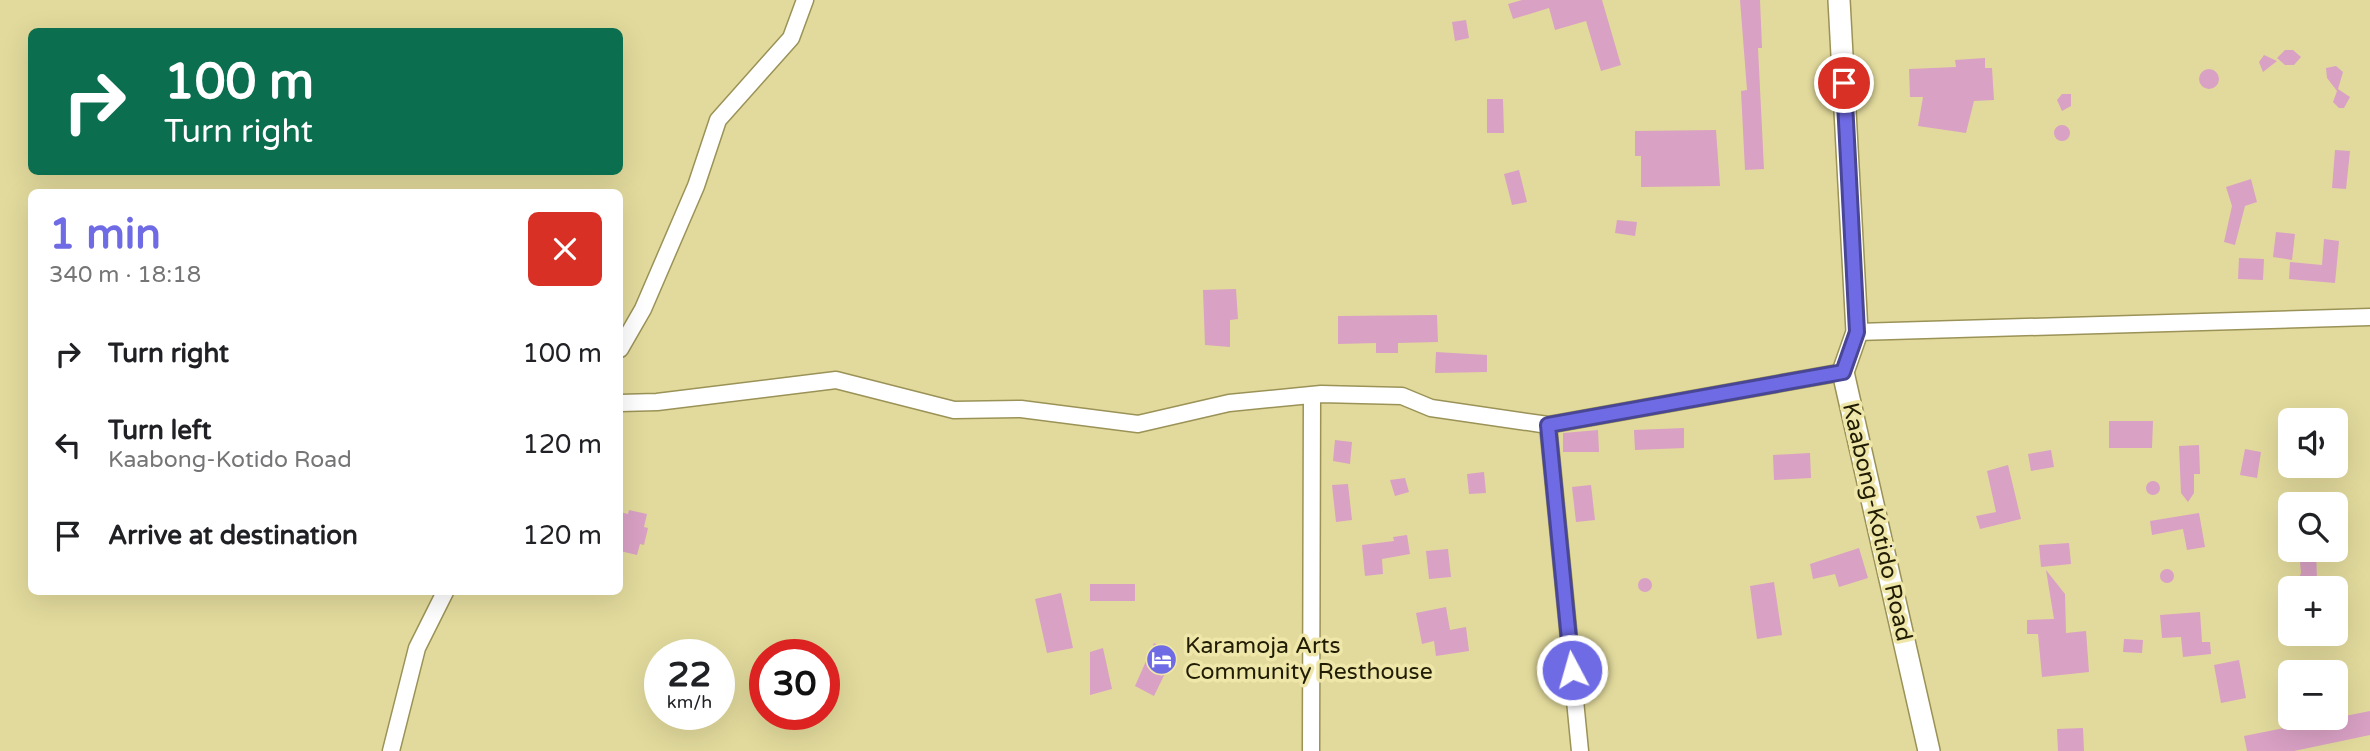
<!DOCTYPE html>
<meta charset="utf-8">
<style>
:root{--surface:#fff;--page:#f2f2f2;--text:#202124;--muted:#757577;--accent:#6f6be5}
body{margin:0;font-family:"Varela Round",sans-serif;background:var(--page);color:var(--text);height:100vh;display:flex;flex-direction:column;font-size:26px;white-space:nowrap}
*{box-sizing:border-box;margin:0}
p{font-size:23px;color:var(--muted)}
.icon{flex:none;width:38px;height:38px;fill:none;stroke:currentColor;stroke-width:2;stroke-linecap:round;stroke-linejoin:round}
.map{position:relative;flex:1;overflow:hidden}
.sheet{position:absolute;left:28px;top:189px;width:595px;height:406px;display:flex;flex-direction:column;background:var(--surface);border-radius:10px;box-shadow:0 7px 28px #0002}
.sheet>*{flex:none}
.guide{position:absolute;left:28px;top:28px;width:595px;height:147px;border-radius:10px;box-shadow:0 7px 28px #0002;background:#0b6e4f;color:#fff;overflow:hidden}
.fabs{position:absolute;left:2278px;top:408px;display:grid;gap:14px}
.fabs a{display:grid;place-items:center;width:70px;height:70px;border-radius:10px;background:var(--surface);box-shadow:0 7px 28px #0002;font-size:35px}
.speed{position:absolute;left:644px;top:639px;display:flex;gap:14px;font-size:35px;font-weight:700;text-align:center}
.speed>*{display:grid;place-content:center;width:91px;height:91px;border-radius:50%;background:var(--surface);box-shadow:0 7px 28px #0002;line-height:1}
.speed small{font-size:18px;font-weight:400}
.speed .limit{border:10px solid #d22;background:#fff;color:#111}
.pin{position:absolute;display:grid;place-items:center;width:60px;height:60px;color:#fff;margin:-30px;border:4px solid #fff;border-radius:50%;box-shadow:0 2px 7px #0007}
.me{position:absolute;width:77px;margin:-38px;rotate:354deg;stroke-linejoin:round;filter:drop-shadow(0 0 5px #0008)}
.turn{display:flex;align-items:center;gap:24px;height:147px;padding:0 21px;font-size:32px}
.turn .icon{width:91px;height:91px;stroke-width:2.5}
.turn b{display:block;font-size:49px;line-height:60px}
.round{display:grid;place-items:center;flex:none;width:74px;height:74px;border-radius:10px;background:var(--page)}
.headline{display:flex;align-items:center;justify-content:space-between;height:119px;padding:0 21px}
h1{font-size:42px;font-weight:800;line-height:52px;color:var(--accent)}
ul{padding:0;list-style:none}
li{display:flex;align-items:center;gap:21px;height:91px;padding:0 21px}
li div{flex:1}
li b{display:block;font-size:26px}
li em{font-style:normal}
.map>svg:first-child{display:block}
.building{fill:#d9a1c4}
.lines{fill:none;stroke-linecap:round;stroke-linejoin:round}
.minor-casing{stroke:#9b9257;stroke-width:19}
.secondary-casing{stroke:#9b9257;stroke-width:24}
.minor{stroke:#fff;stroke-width:16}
.secondary{stroke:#fff;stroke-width:21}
.route-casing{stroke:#484695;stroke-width:18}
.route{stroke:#6f6be5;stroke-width:12}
.labels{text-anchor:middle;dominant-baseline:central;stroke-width:7;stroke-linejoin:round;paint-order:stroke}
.street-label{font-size:23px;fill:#211d05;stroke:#efe7a9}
.poi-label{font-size:23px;fill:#211d05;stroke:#efe7a9;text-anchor:start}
</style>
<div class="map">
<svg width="2370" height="751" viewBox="0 0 2370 751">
<rect width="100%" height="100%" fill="#e2da9c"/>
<path class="building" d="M1522,0H1602L1621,65L1601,71L1586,21L1555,30L1549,8L1513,19L1508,4Z
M1740,0H1760L1762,48H1758L1764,169L1745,170L1741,91L1747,90Z
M1466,20L1469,38L1455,41L1452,22Z
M2285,50H2293L2301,57L2294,65H2285L2277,58Z
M2264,55L2277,61L2263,72L2259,62Z
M1985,58V68H1992L1994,100L1974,101L1966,133L1918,126L1923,97H1910L1909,69L1956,67L1955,60Z
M2336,66L2343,72L2338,89L2350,97L2344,108H2339L2333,102L2337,91L2327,78L2326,68Z
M2199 79a10 10 0 1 1 20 0a10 10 0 1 1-20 0Z
M2062,94H2071V106L2062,111L2057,100Z
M1487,99H1503L1504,133H1487Z
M2054 133a8 8 0 1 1 16 0a8 8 0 1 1-16 0Z
M1716,130L1720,186L1641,187V156H1635V131Z
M2335,150L2350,151L2346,189L2332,188Z
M1519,170L1527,202L1512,205L1504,174Z
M2251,179L2257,202L2245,206L2235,245L2224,242L2232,206L2226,187Z
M1617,220L1637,222L1635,236L1615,233Z
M2276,232L2295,234L2292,260L2273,257Z
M2324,239L2339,241L2335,283L2289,279L2290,262L2322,265Z
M2239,258L2264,259L2263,280L2238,279Z
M1236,289L1238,319L1230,320V347L1205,345L1203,290Z
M1437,315L1438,342L1398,343V353H1376V343L1338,344V316Z
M1436,352L1487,355V372L1435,373Z
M2109,421H2153L2152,448H2109Z
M1684,428V448L1635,450L1634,430Z
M1598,430L1599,452H1563V433Z
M1335,440L1352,442L1350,464L1333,461Z
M2199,445L2200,474H2194V493L2188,502L2181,493L2179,446Z
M2245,449L2261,452L2257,478L2240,475Z
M2051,450L2054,467L2031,471L2028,454Z
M1810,453L1811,478L1774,480L1773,455Z
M2008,465L2021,519L1980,529L1976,516L1996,512L1987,471Z
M1484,472L1486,493L1469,494L1467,474Z
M1405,478L1409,492L1395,496L1390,480Z
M2146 488a7 7 0 1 1 14 0a7 7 0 1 1-14 0Z
M1348,484L1352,520L1336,522L1332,485Z
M1591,485L1595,520L1576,522L1572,487Z
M629,510L647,514L644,527L648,528L644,545L640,544L637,555L620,551V512L628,514Z
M2199,513L2205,547L2187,550L2183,529L2152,535L2150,521Z
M1407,535L1410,554L1382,559L1383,574L1365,576L1362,545L1394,541L1393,537Z
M2069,543L2071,564L2041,567L2039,545Z
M1859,548L1868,578L1839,587L1835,574L1813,579L1810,564Z
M1448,549L1451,577L1429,579L1426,551Z
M2299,550H2316L2317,581L2314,588L2297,583L2301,573Z
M2160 576a7 7 0 1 1 14 0a7 7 0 1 1-14 0Z
M2046,570L2065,594L2066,633L2086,631L2089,672L2042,677L2038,634H2027V620L2054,619Z
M1638 585a7 7 0 1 1 14 0a7 7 0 1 1-14 0Z
M1774,582L1782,635L1757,639L1750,586Z
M1090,584H1135V601H1090Z
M1061,593L1073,648L1047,653L1035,599Z
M1446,607L1450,630L1466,627L1469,651L1436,656L1434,641L1422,644L1416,613Z
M2200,612L2202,642H2210L2211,654L2183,657L2181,637L2162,638L2160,615Z
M2124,639L2143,640L2142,653L2123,652Z
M1154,643L1175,653L1154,696L1135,686Z
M1103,648L1112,689L1090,695V652Z
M2239,660L2246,698L2221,703L2214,665Z
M2370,711V735L2294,751H2247L2244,736Z
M2083,728L2084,751H2058L2057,729Z"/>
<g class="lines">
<defs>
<path id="minor" d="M1857,332L2370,317
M620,349L643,309L696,186L718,120L791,38L805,0
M620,403L657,402L836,380L954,410L1021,409L1138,424L1229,403L1321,394L1402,396L1431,408L1548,425
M391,751L417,648L445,592
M1311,751L1312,395
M1580,751L1548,425L1843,372"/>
<path id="secondary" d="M1839,0L1857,332L1843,372L1929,751"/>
</defs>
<use href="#minor" class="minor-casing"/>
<use href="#secondary" class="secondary-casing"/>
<use href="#minor" class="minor"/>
<use href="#secondary" class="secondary"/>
</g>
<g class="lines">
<defs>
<path id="route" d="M1572,670L1548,425L1843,372L1857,332L1844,83"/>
</defs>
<use href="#route" class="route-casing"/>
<use href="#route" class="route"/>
</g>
<defs>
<symbol id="hotel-disc" viewBox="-11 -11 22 22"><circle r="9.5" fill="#6f6be5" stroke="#efe7a9"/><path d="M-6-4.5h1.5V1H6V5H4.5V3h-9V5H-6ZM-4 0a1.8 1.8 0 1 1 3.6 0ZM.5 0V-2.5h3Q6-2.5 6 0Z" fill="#fff"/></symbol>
</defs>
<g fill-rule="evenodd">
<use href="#hotel-disc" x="1144" y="642" width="35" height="35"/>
</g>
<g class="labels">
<g class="street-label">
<text transform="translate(1877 522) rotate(77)">Kaabong-Kotido Road</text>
</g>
<g class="poi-label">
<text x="1185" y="646">Karamoja Arts<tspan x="1185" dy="26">Community Resthouse</tspan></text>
</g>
</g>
</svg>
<div class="fabs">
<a><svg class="icon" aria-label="sound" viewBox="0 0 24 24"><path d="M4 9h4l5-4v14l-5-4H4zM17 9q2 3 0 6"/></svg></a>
<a><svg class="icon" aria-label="search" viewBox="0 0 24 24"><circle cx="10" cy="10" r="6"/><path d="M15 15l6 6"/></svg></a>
<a>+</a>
<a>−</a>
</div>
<div class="speed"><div>22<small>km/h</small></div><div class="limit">30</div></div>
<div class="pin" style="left:1844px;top:83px;background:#d93025"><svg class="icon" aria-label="arrive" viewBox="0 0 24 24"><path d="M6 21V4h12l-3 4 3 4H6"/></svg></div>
<svg class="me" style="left:1572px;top:670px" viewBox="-20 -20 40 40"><circle r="17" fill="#6f6be5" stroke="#fff" stroke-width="3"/><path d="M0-11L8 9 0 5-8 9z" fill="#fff"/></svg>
<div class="guide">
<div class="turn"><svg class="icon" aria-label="right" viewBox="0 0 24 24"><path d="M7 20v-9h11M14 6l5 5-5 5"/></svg><div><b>100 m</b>Turn right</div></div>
</div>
<section class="sheet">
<div class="headline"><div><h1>1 min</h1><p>340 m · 18:18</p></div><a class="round" style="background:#d93025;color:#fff"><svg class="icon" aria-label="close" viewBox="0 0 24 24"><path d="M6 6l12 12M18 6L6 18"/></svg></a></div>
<ul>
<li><svg class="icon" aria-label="right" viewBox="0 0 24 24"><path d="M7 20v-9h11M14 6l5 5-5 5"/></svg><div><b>Turn right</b></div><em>100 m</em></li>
<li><svg class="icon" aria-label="left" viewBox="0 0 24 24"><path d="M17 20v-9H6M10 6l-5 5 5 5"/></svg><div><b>Turn left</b><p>Kaabong-Kotido Road</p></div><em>120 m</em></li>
<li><svg class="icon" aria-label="arrive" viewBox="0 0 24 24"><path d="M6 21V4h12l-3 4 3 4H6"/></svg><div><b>Arrive at destination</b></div><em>120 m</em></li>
</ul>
</section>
</div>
